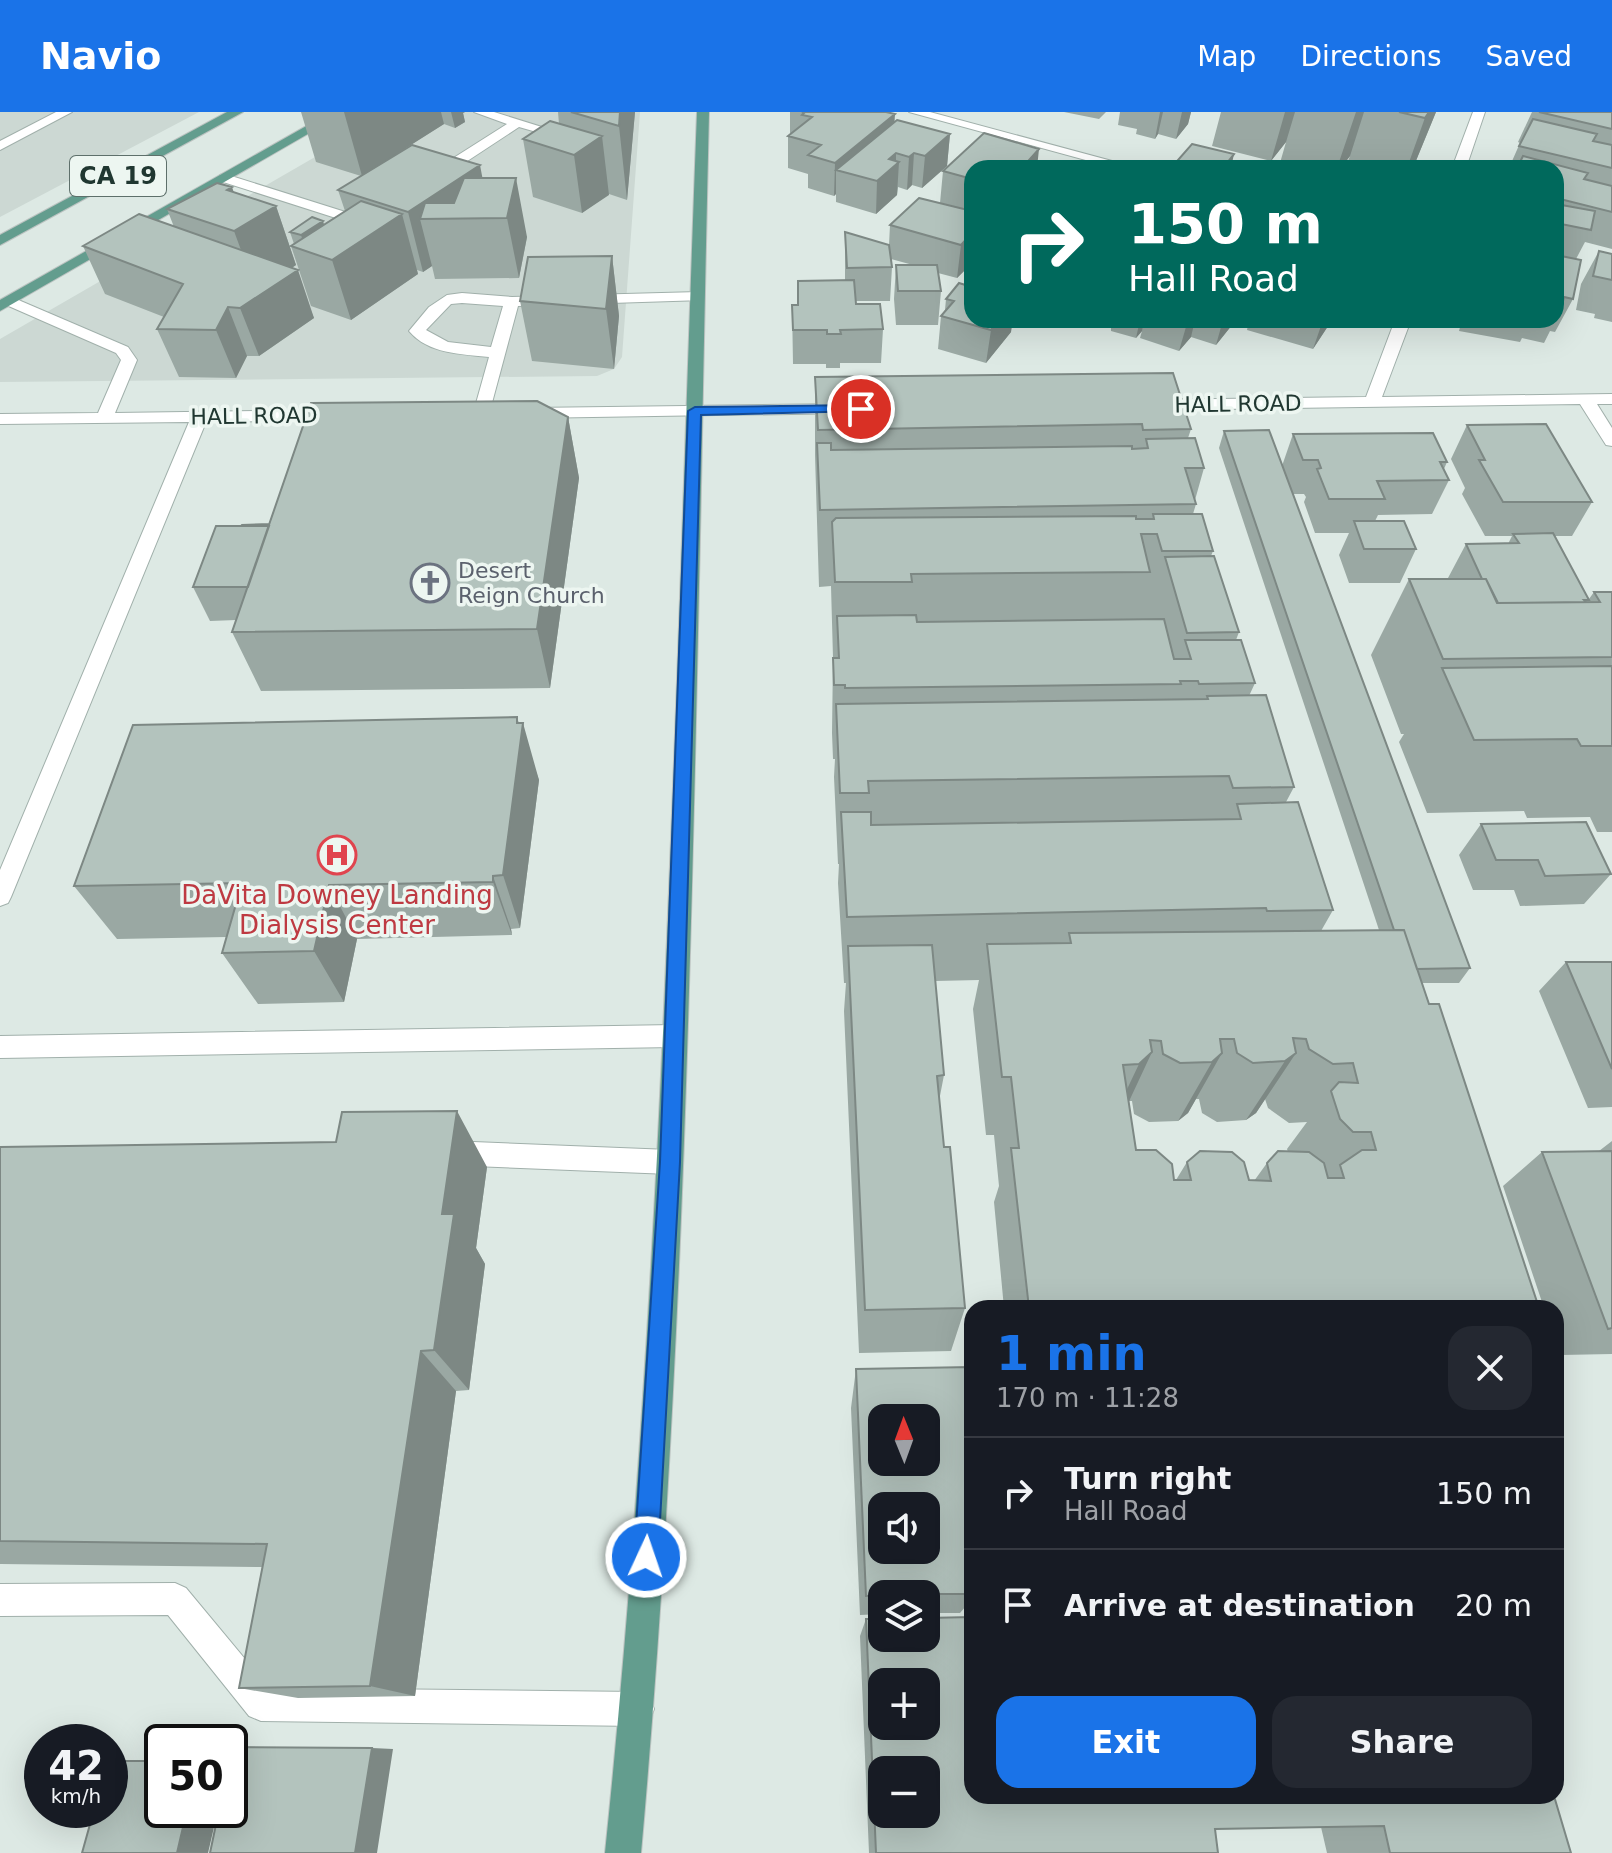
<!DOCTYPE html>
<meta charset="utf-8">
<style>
:root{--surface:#171b24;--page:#242831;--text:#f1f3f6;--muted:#9ea1a6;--line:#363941;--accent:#1a73e8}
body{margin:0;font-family:"DejaVu Sans",sans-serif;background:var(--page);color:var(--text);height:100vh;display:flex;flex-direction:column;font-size:30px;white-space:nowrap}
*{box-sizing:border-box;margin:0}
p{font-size:26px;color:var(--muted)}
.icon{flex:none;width:44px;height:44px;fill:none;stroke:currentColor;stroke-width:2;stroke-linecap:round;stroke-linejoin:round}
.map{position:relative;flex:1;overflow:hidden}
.side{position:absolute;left:964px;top:1188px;width:600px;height:504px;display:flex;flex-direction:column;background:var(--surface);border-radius:24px;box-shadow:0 8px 32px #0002}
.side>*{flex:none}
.top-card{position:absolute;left:964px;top:48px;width:600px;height:168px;border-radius:24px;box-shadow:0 8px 32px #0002;background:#00695c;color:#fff;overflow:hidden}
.needle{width:52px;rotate:359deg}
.fabs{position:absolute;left:868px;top:1292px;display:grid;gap:16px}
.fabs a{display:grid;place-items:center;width:72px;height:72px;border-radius:16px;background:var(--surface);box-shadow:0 8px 32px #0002;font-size:40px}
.speed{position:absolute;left:24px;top:1612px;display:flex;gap:16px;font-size:40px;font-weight:700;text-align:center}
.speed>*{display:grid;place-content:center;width:104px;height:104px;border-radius:50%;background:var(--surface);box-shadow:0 8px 32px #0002;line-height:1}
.speed small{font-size:20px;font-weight:400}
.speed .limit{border:4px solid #111;border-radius:12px;background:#fff;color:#111}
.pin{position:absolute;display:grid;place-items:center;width:68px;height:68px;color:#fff;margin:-34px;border:4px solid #fff;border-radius:50%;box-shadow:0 2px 8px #0007}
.me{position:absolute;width:88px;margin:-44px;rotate:3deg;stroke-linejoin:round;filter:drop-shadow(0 0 6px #0008)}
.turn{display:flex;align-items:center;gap:28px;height:168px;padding:0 32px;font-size:36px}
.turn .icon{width:104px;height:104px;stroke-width:2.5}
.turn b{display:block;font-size:56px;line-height:68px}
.round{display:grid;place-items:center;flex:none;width:84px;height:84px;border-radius:24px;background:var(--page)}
.summary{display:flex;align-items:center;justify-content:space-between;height:136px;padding:0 32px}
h1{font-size:48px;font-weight:800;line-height:60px;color:var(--accent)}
.primary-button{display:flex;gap:16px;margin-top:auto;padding:16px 32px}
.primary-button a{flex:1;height:92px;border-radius:24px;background:var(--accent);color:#fff;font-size:32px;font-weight:800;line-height:92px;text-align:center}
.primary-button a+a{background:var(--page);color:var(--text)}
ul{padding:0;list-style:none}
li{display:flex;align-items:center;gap:24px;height:112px;padding:0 32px;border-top:2px solid var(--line)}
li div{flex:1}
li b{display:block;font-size:30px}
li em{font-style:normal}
header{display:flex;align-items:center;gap:48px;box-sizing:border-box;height:112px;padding:0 40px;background:var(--accent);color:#fff}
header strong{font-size:38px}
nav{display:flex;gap:44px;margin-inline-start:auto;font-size:28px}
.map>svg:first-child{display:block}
.built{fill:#ccd8d3}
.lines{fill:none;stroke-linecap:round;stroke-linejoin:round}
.minor-casing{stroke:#a1b0ab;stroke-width:2}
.major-casing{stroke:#bcc3c1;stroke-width:2}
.minor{fill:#fff;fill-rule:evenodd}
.major{fill:#639d8e;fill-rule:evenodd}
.wall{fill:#9aa8a3;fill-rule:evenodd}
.shaded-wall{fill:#7d8884}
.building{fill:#b3c3bd;stroke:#7d8884;stroke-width:2;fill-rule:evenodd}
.route{fill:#1a73e8;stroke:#114b97;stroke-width:2}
.labels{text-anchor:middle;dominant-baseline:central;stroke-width:7;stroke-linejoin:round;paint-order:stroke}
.far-street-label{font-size:22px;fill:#203731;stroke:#edf6f1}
.far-worship-label{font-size:22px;fill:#5b616d;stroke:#edf6f1;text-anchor:start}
.shield{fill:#edf6f1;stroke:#5e706b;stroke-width:2}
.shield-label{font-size:24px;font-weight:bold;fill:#203731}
.health-label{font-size:26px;fill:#be3a42;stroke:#edf6f1}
</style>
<header>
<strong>Navio</strong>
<nav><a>Map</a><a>Directions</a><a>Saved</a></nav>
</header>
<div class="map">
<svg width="1612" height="1741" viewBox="0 0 1612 1741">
<rect width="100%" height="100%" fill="#dde9e4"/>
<path class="built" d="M0,0H199L0,105Z
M393,0H640L622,245L614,257L597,264L0,270V227Z"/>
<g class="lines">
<defs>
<path id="minor" d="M56,0H72L0,38V29Z
M474,0H494L561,21L554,25L519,15L443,65H433V59L507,12Z
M909,0H930L1138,56H1115Z
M1473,0H1485L1466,56H1452Z
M225,62L374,109L376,112L374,115H364L220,69V63Z
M699,180L704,182V188L518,194L489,302L481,307L473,302L489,245C461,242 428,242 409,219L429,195L447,183L462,181L512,185ZM462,191L503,194L491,235L448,230L426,218L451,192Z
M9,184L128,235L137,248L115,301L338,298L346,303L338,308L206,310L11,785L8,791L0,794V758L189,310L0,312V302L98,301L121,248L116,241L4,192L1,189Z
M1395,208H1411L1382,285L1612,282V292H1597L1612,316V334L1606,333L1580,292L1150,298L1142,293L1150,288L1366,285Z
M846,292L852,293L854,297L852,301L530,306L522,301L530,296Z
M674,913L683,916L686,924L683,932L674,935L0,946V924Z
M449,1029L670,1038L679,1041L683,1050L679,1059L670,1062L449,1053L440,1049L436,1041L440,1033Z
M175,1471L186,1476L269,1576L637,1580L649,1585L654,1597L649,1609L637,1614L261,1609L249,1604L168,1503L0,1504V1472Z"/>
<path id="major" d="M227,0H243L0,133V123Z
M331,0H346L0,199V188Z
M697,0H709C695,580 693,1163 641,1741H605C665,1163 675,580 697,0Z"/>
</defs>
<use href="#minor" class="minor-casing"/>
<use href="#major" class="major-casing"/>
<use href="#minor" class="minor"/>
<use href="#major" class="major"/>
</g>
<path class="wall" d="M301,0H465L463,1L465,10L455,16L444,12L404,37L482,66L527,125L519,166L435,167L432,154L423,160L417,158L418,162L351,208L311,194L291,134L294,132L290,120L324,112L345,99L338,78L361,64L316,50Z
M558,0H635L627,88L609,82L582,101L533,85L523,27L559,12Z
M790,0H886L894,10L950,22L947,54L922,76L912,73L907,78L898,75L897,83L876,102L836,90V82L834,84L808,76V62L788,56V24L790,23Z
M1064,0H1106L1099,7Z
M1120,0H1191L1188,12L1176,27L1158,22L1155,27L1136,22L1137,17L1118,13Z
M1221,0H1436L1413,56H1345L1350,44L1341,56H1300L1280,51L1286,30L1271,49L1212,34Z
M1532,0H1612V137L1585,130L1576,147L1573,187L1555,220L1550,219L1544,231L1522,226L1520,230L1459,219L1462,208H1556V56H1509L1520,31L1518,30Z
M984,21L1037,56H972V151L957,166L938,161L941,179L938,213H896L894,187L896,153H913L891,147L892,155L890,189H856V192L883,217L881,251H840V256H826V252H793L792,193H798L845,168V120L889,133L890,113L940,91L943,59Z
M234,81L276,94L296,153L292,156L314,206L259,244H247L236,266L179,265L157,217L164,205L105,182L83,134L174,115L167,97Z
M1599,139L1612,142V210L1594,206L1595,202L1576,198L1581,172Z
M612,144L619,204L614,257L532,249L520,189Z
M972,175L1011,220L986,251L938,237L941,204L945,198L946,187Z
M1075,208H1236L1216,233L1191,225L1179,239L1140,226L1142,219L1136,226L1111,219V215L1100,212L1096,216L1074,210Z
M1249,208H1332L1313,237L1247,218Z
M815,265L1191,317L1188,326L1204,356L1195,388L1196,392L1193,402L1213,439L1211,444L1239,520L1236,528L1255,571L1249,584L1294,675L1286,690L1333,798L1321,819L1379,818L1219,336L1224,319L1282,354L1293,322L1447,350L1444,357L1449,368L1432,402L1378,403L1375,409L1416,437L1400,471H1349L1339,443L1349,421H1315L1304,390L1306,385L1304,382H1292L1470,856L1459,871H1422L1539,1196H1004L994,1090L999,1074L994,1023H986L973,897L979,868L935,869L944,963L939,989L944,1035L965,1196L951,1239L859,1241L844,899L846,871H844L838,771L839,752H838L834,665L835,647H833L832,621L833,546L831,474L819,475L815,343ZM1196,987H1199L1202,1001L1217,1010L1246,1008L1256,1001L1265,987L1268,996L1289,1011L1307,1010L1287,1037L1288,1040L1267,1051L1254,1069L1249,1068L1187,1050L1176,1068H1174L1136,1038L1128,990L1129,989H1132L1134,1002L1149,1010L1178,1009L1188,1001Z
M568,305L579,366L550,576L261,579L232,520L236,508L210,509L193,475L241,414L269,412Z
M1467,313L1592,390L1572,424H1554L1589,487L1594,480H1612V720H1597L1590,705L1527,706L1524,699L1427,701L1399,630L1404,622H1401L1371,543L1409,467H1448V466L1466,432H1508L1512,424H1485L1462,382L1465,376L1451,347Z
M519,611L539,668L520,816L511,817L512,823L357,827L344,890L258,892L222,841L226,825L117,827L74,774Z
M1481,712L1611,762L1584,792L1520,794L1514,778H1473L1459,743Z
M1566,850H1612V995L1588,996L1539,879Z
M1612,1029V1242L1561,1243L1556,1230V1196H1544L1503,1074L1542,1040L1599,1039Z
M0,1035L487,1055L476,1136L485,1152L469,1278L456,1279L415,1584L298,1586L239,1576L262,1455L0,1452Z
M972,1255V1487L960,1501H926V1482H882V1502L860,1503L851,1296L856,1257Z
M866,1507L972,1684H1554L1571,1741H1327L1321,1715L1215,1717L1218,1741H869L860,1524Z"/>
<path class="shaded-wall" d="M344,0H441L444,12L362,64Z
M451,0H465L463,1L465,10L455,16Z
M620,0H635L627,88L619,14Z
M1160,0H1163L1158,22L1155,27Z
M1182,0H1191L1188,12L1176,27Z
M1285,0H1295L1286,30L1271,49Z
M1356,0H1364L1350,44L1341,56H1337Z
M1427,0H1436L1413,56H1407Z
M895,2L893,35L836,58V82L834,84L835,51Z
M950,22L947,54L922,76L925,44Z
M602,24L609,83L582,101L574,43Z
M1039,37L1037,56H1022Z
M896,41V53L899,50L897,83L876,102L877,69L889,47Z
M914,41L912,73L907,78L909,45Z
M1234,42L1231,56H1223Z
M480,53L490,106L420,107L432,154L423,160L408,100Z
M516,66L527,125L519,166L507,106Z
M232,75L245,113L276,94L296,153L256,179L234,119L227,78Z
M402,102L418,162L351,208L332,148L306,139L301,123L323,109L335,146Z
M972,121V151L957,166L961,133Z
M612,144L619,204L614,257L606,197Z
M298,158L314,206L259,244L240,196Z
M228,195L247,244L236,266L216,218Z
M998,208H1013L1011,220L986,251L991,218Z
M1140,208H1144L1142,219L1136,226Z
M1188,208H1195L1191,225L1179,239Z
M1223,208H1236L1216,233Z
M1323,208H1332L1313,237Z
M568,305L579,366L550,576L537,517Z
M517,605L522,622L523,611L539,668L520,816L503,763Z
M493,764L511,817L512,823L493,770Z
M329,773L357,827L344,890L314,839Z
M1152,940L1124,1000L1111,1011L1139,952Z
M1222,941L1188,1001L1178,1009L1212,950Z
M1296,941L1256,1001L1246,1008L1285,949Z
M457,999L487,1055L476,1136L485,1152L469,1278L434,1238L442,1102Z
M421,1239L456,1279L415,1584L370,1574Z
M372,1636L393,1637L377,1741H355Z
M187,1698H218L208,1741H177Z"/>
<path class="building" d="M571,0H620L619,14Z
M802,0H886L895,2L835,51L808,43L821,33L788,24L812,5L802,3L804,1Z
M1399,0H1429L1425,6Z
M1539,0H1612V17Z
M1533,7L1597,22L1593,29L1612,33V56L1519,34Z
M897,8L950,22L925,44L914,41L909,45L896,41L889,47L899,50L877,69L836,58Z
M550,9L602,24L574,43L523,27Z
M984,21L1039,37L1022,56H1006L998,54L996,56H972V67L943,59Z
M1192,32L1234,42L1223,56H1171Z
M412,33L480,53L408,100L338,78Z
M1523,44L1588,61L1584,67L1612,74V100L1556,86V56H1517Z
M464,66H516L507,106L420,107L425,91H454Z
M217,71L232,75L227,78L276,94L234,119L167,97Z
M919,86L972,99V121L961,133L890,113Z
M361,89L402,102L332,148L291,134Z
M1556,92L1595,99L1591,118L1556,111Z
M139,102L298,158L240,196L228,195L216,218L157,217L183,172L83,134Z
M312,105L323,109L301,123L290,120Z
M845,120L889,133L892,155L847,156Z
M1599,139L1612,142V168L1593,164Z
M1556,143L1581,148L1573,187L1564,185L1561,197L1556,196Z
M612,144L606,197L520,189L528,145Z
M896,153H937L941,179H898Z
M854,168L856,192H880L883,217L840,218L841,222H827V218H793L792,193H798V169Z
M959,171L972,175V208H998L991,218L941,204L954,189L946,187Z
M1173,261L1191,317L1143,318L1142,312L818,318L815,265Z
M537,289L568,305L537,517L232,520L311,291Z
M1546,312L1592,390H1503L1479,348H1485L1467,313Z
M1269,318L1470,856L1417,857L1404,818H1394L1224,319Z
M1433,321L1447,350H1440L1449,368L1377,369L1385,387H1329L1317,357L1321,356L1318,348H1303L1293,322Z
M1195,326L1204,356H1185L1196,392L820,398L817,331H831V338L1132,334V337L1148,336L1146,327Z
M1153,402H1202L1213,439H1162L1157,422H1141L1150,460L911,462L912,470H835L832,410L836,406L1136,404V407H1154Z
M1354,409H1404L1416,437H1364Z
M269,412V414H241L242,413Z
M216,414H269L248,475H193Z
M1553,421L1589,488H1584L1586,490L1497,491L1486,467H1482L1466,432L1519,431L1513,422Z
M1214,444L1239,520L1187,521L1165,445Z
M1409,467H1486L1498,491L1600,490L1594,480H1612V545L1443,547Z
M916,503L917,510L1164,507L1174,547H1191L1185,528H1241L1255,571L1199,572L1198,569H1180L1181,572L845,576V573H834L833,546H839L837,504Z
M1612,554V634H1581L1577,627L1474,628L1442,556Z
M1266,583L1294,675L1233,676L1229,664L868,669L869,681H840L836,592L1208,587L1207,584Z
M517,605V611H523L503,763L493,764V770L329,773L314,839L222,841L242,771L74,774L133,613Z
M1298,690L1333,798L1267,799L1266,796L847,805L841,700H871V713L1241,707L1237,692Z
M1586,710L1611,762L1545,764L1538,748H1496L1481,712Z
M1404,818L1429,892H1439L1539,1196H1029L1011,1036H1019L1011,965H1002L987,832L1071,831L1069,821ZM1293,926L1306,927L1309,937L1333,952L1353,951L1358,971L1339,970L1331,979L1340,1007L1353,1020H1371L1376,1038H1362L1340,1053L1344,1066H1328L1324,1051L1309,1040L1278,1039L1267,1051L1271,1069L1249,1068L1244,1050L1232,1040L1200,1039L1187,1050L1191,1068H1174L1172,1052L1156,1038H1136L1123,953L1139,952L1152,940L1150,928L1161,929L1163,942L1180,951L1212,950L1222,941L1220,927H1234L1237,941L1253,951L1285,949L1296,941Z
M932,833L944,963L937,964L944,1035H950L965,1196L865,1198L848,834Z
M1566,850H1612V957Z
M457,999L442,1102H454L434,1238L421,1239L370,1574L239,1576L267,1432L0,1429V1035L336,1030L342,1000Z
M1612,1039V1216L1608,1217L1542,1040Z
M972,1255V1401H969L972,1430V1482H882V1483L866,1484L856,1257ZM882,1306H926V1350H882ZM882,1394H926V1438H882Z
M972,1505V1684H1554L1571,1741H1390L1384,1714L1215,1717L1218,1741H876L866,1507H882V1526H926V1506ZM882,1570H926V1614H882ZM882,1658H926V1702H882Z
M233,1635L372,1636L355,1741H210L219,1698H230V1650Z
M110,1649H162V1698H187L177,1741H82L94,1698H110Z"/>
<path class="route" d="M861,293L868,297L866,299L701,303L680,1050L658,1445L654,1453L646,1457L638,1453L634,1445L660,1050L688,299L695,295Z"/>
<defs>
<symbol id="church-ring" viewBox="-11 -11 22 22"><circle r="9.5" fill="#edf6f1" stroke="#6b7280" stroke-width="1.5"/><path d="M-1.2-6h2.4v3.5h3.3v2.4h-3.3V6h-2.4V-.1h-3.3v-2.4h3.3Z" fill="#6b7280"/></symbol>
<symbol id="hospital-ring" viewBox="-11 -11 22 22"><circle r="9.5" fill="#edf6f1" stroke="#e0444e" stroke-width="1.5"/><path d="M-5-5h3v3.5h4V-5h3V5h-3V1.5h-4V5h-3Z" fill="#e0444e"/></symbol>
</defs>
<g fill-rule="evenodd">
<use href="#church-ring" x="408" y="449" width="44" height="44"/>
<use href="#hospital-ring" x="315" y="721" width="44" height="44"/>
</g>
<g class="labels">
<g class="far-street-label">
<text transform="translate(1238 292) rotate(-1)">HALL ROAD</text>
<text transform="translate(254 304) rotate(-1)">HALL ROAD</text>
</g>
<g class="far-worship-label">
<text x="458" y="458">Desert<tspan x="458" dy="25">Reign Church</tspan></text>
</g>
<rect class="shield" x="70" y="44" width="96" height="40" rx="6"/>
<g class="shield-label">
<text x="118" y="64">CA 19</text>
</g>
<g class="health-label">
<text x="337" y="783">DaVita Downey Landing<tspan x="337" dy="30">Dialysis Center</tspan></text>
</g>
</g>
</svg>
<div class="fabs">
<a><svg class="needle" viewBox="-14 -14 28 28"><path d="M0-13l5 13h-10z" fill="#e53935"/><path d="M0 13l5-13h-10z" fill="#9ea1a6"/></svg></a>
<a><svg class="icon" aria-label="sound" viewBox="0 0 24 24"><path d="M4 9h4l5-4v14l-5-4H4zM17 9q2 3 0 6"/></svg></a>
<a><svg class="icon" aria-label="layers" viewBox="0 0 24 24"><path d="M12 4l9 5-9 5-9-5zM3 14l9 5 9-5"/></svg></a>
<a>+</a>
<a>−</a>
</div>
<div class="speed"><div>42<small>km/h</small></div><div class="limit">50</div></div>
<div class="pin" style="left:861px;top:297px;background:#d93025"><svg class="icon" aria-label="arrive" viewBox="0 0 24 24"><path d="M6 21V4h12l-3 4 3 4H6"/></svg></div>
<svg class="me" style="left:646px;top:1445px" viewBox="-20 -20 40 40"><circle r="17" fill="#1a73e8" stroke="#fff" stroke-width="3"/><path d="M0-11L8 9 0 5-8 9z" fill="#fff"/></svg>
<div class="top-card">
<div class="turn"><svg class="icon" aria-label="right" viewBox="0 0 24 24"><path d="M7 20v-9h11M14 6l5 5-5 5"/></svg><div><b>150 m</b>Hall Road</div></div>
</div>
<section class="side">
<div class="summary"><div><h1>1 min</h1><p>170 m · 11:28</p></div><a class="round"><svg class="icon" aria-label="close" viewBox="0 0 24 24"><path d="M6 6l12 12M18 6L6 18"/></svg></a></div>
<ul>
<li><svg class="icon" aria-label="right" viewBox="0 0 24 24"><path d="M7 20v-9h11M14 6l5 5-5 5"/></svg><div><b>Turn right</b><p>Hall Road</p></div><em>150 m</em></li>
<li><svg class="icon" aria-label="arrive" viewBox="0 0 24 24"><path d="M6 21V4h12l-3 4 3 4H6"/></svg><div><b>Arrive at destination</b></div><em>20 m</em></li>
</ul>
<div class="primary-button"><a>Exit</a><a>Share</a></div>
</section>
</div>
